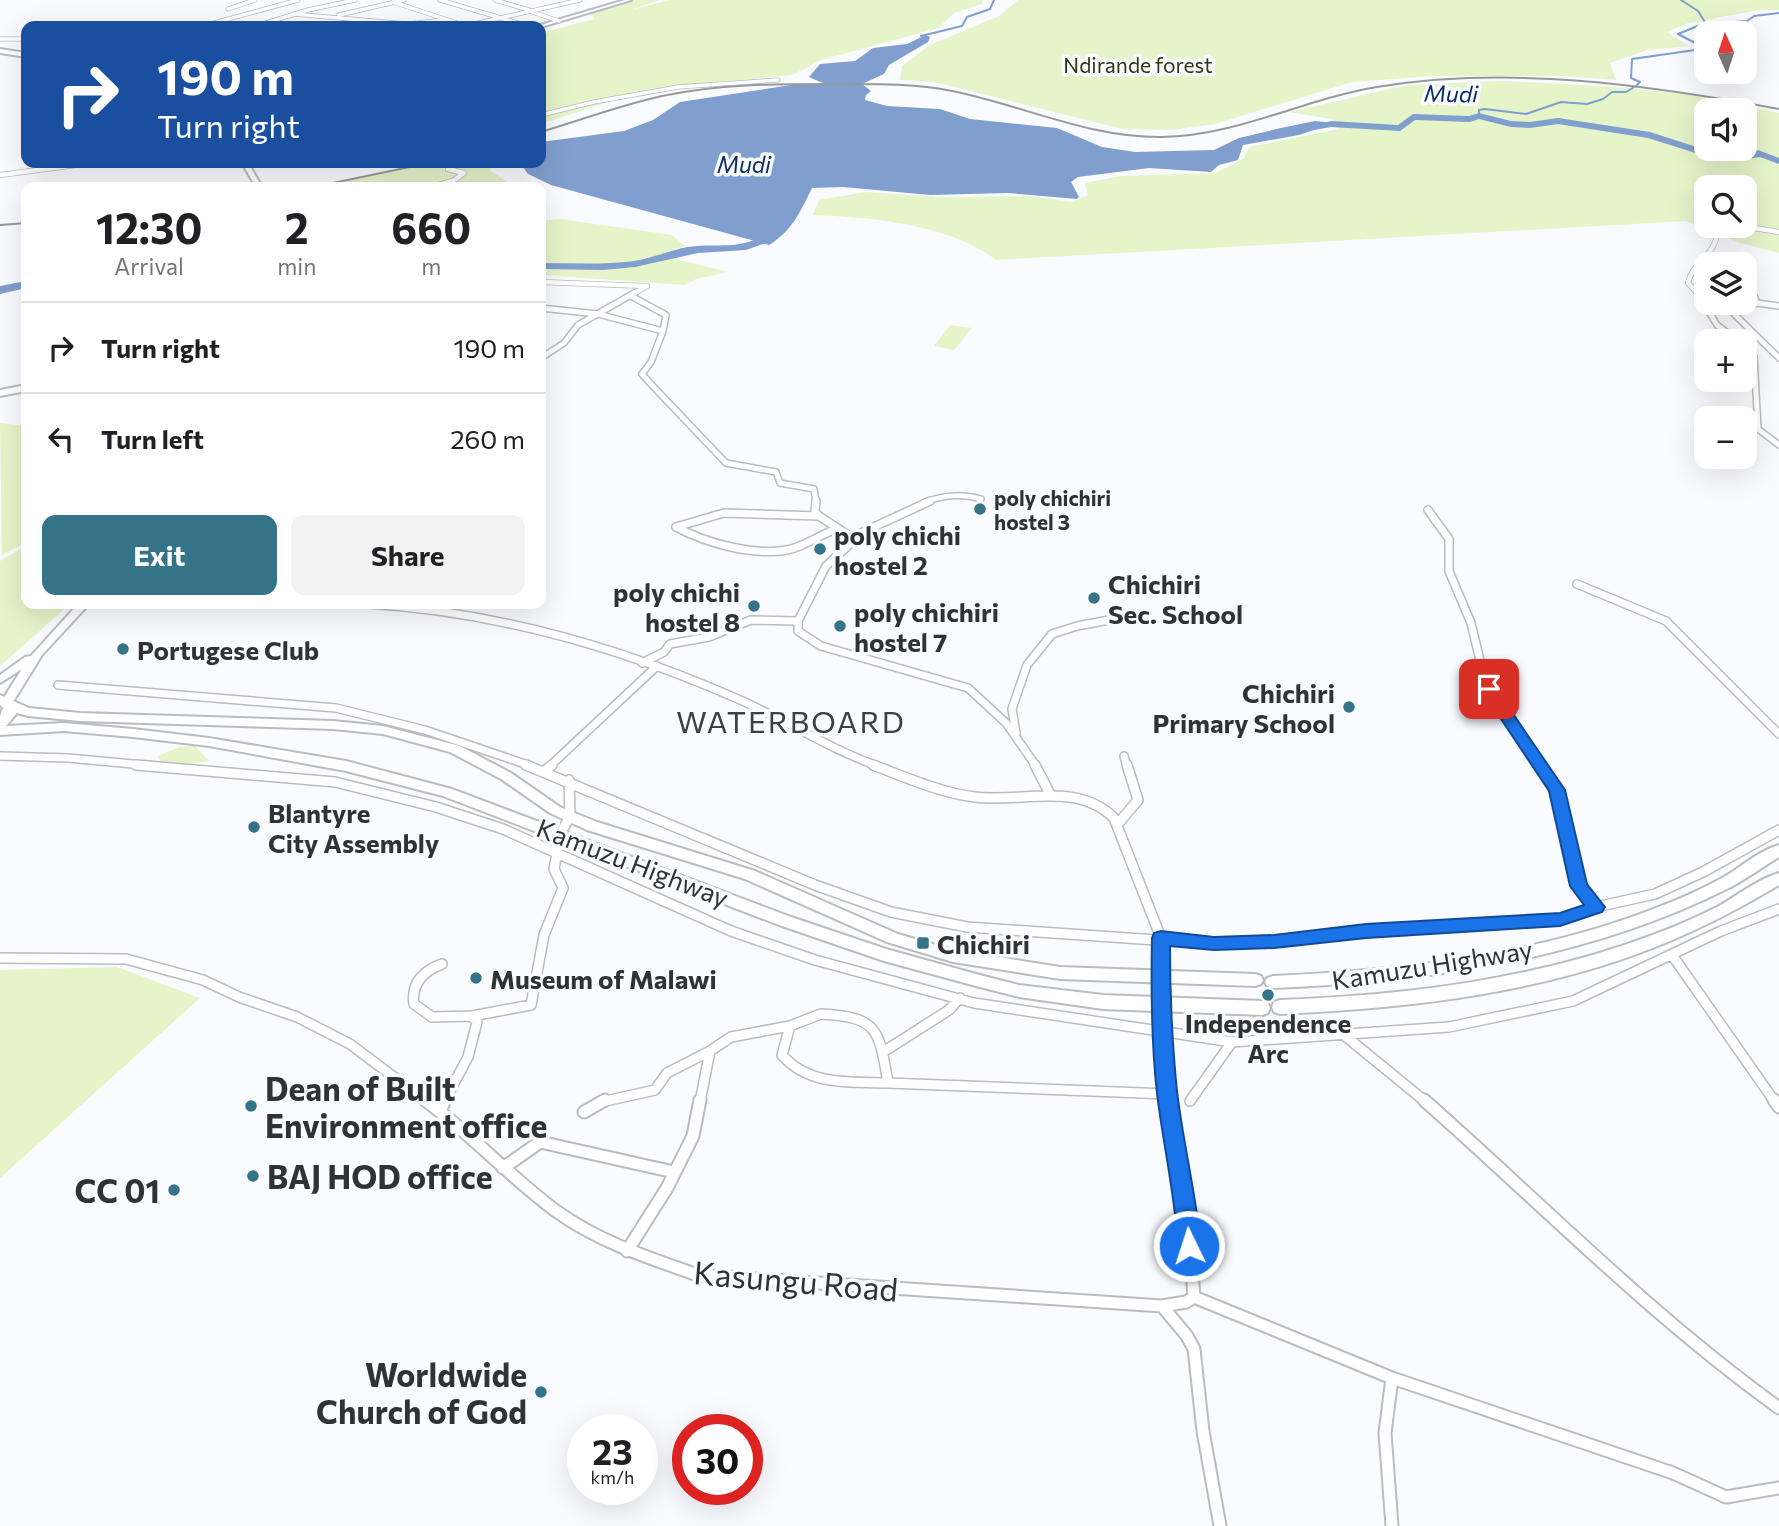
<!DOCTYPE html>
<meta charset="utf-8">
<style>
:root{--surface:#fff;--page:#f2f2f2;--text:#202124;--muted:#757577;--line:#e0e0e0;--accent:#357389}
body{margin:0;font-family:Commissioner,sans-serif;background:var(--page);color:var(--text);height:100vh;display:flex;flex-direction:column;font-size:26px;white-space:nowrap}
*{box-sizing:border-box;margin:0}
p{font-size:23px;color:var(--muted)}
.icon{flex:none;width:38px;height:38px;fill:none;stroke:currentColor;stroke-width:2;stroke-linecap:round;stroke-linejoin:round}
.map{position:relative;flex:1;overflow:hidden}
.sheet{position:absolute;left:21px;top:182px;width:525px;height:427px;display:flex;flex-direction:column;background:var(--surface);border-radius:14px;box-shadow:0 7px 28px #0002}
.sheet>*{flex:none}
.hud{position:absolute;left:21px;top:21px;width:525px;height:147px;border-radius:14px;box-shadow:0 7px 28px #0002;background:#1a4fa0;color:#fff;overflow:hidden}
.needle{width:46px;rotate:357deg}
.fabs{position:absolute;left:1694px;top:21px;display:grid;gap:14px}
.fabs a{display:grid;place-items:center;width:63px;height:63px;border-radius:14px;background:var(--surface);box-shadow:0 7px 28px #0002;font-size:35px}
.speed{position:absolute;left:567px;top:1414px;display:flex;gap:14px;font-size:35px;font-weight:700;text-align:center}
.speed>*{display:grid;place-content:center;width:91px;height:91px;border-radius:50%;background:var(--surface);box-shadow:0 7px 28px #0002;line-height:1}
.speed small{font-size:18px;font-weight:400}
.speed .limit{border:10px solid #d22;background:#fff;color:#111}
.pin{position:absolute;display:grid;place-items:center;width:60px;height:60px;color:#fff;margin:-30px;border-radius:14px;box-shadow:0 4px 10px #0006}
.me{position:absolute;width:77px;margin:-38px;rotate:356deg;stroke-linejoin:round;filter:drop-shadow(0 0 5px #0008)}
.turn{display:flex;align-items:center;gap:24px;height:147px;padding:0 21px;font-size:32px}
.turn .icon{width:91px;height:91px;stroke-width:2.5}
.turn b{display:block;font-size:49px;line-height:60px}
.eta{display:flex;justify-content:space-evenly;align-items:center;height:119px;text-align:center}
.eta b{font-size:42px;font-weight:700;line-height:49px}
.action{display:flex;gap:14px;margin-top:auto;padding:14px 21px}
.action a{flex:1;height:80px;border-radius:14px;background:var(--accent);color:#fff;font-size:28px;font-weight:700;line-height:80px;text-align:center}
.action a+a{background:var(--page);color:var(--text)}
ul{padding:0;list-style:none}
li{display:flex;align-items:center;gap:21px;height:91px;padding:0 21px;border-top:2px solid var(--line)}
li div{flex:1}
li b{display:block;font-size:26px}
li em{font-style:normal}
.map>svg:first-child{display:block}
.green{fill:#e5f4c9;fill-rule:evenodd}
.water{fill:#819fce}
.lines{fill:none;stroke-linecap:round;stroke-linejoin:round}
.stream{stroke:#819fce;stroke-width:2}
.river{fill:#819fce;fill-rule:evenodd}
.minor-far5-casing{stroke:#b9bcc0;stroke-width:5}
.minor-far4-casing{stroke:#b9bcc0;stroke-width:6}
.minor-far3-casing{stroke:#b9bcc0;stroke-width:8}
.minor-far2-casing{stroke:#b9bcc0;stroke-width:10}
.minor-far1-casing{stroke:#b9bcc0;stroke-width:12}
.minor-casing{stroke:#b9bcc0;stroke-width:15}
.tertiary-casing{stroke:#b9bcc0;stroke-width:4}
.secondary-casing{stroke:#b9bcc0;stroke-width:4}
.primary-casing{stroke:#b9bcc0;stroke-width:4}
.trunk-casing{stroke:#b9bcc0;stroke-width:4}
.minor-far5{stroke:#fff;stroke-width:3.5}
.minor-far4{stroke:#fff;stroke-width:4.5}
.minor-far3{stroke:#fff;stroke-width:5}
.minor-far2{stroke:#fff;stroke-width:7}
.minor-far1{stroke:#fff;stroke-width:9}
.minor{stroke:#fff;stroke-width:11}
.tertiary{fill:#fff;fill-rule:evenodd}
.secondary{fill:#fff;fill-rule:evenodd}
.primary{fill:#fff;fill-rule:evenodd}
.trunk{fill:#fff;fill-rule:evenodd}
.rail{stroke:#97999b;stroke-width:2}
.route{fill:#1a73e8;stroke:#114b97;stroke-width:2}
.poi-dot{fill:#357389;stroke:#f9fbfe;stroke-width:2.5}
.labels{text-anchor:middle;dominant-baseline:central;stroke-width:7;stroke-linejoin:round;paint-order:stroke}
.far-park-label{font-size:21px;fill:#2d380e;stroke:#f9fbfe}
.far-poi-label{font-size:21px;font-weight:bold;fill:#303233;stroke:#f9fbfe;text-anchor:start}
.far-water-label{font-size:23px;font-style:italic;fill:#0b2d67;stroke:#f9fbfe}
.poi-label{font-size:26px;font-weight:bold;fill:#303233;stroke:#f9fbfe;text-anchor:start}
.street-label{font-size:26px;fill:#303233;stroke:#f9fbfe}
.quarter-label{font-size:30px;letter-spacing:2px;fill:#3e4144;stroke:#f9fbfe}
.near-poi-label{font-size:32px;font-weight:bold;fill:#303233;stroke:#f9fbfe;text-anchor:start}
.near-street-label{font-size:32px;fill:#303233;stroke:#f9fbfe}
</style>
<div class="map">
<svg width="1779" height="1526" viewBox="0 0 1779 1526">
<rect width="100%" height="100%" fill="#f9fbfe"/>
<path class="green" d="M633,0H660L627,11L669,0H983L982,4L954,13L938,28L821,60L792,75L675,86L614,100L541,124V33L594,19L590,13Z
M1018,0H1779V10H1760L1688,23L1667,32L1688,46L1647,50L1610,63L1616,80L1565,76H1435L1352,82L1215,124L1171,130L1122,129L934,82L900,80L902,66L930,45L999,16Z
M1500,81C1593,85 1689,89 1779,113V253L1740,243L1686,221L996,260C950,224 869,217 813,215L819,200L866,192L938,197L1030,196L1072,202L1088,195L1085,183L1121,176L1216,173L1244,158L1249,147L1339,129L1332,119L1289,112L1407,85ZM1706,110H1745V149H1706ZM1706,187H1745V226H1706Z
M435,163H492L490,170L514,187H320Z
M560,219L672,235L685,246L660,255L728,272L696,279L685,285L541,275V221Z
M950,325L972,328L954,350L934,346Z
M0,423L26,426V542L2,555Z
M26,546V604H70L0,666V561Z
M195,746L209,761L165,767L157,756L180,747Z
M117,967L200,998L0,1178V970Z"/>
<path class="water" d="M926,35L930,37L928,42L889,65L884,74L862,84L871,91L866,95L865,100L887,106L940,109L970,119L1057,128L1102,147L1135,152L1214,150L1239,138L1281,128L1315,121L1334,123L1299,135L1243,145L1238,160L1219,165L1211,172L1149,168L1078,177L1071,182L1079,197L1077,199L1008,193L930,195L843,187L812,188C800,212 793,230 769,245L551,185L528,174L520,163H541V142L624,131L653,120L680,102L791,85L825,84L809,77L820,64L855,61L873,48L907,44Z"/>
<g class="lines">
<path class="stream" d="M1681,0L1698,11L1705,22L1703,23
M921,36L962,26L967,17L990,9L994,0
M1637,85L1640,82L1631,78L1632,59L1695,50L1701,46L1678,34L1700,25L1747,21L1754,16L1779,13
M1479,116V110L1485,109L1526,114L1561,102L1587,104L1603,99L1612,92H1626L1636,86"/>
<path class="river" d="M1479,113L1511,121L1530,122L1558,118L1650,132L1706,150L1742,154L1758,150L1779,158V164L1760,157L1742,160L1705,156L1648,138L1558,124L1530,128L1511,127L1479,119L1470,122L1415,120L1400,131L1331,127L1308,131L1303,128L1331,121L1398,125L1413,114L1469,116Z
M768,224H776L780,229L771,241L746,250L698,253L635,267L603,270L541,269V263C572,263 603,265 634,261C655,258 676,247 697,246C723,244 750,250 769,229Z
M26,281V288L0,294V286Z"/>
<defs>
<path id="minor-far5" d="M440,0L528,26
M495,0L529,10
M393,2L466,26
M228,9L255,0
M532,12L559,21
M293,14L408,24L444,20
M339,15L404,0
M203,26L298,0
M256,26L308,10L355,0
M465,26L580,0
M0,39H26
M541,115L594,102L678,87L778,80"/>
<path id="minor-far4" d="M0,175L91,163
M431,187L453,181L464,173L448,169
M1710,226H1742L1779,232
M541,282L646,286
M1751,291L1753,294
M633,294L647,286
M1698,294L1688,283C1692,262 1716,256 1717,232L1710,226"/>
<path id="minor-far3" d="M1697,292L1717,325L1738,341
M1752,292L1757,303
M631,296L666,315L663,331
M1779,306L1757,303L1727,307L1779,358
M541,308L598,314L663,331L651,362L642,374L649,382L726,463L776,472L780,483L814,489L816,502
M1745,346L1754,356L1758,429L1779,445
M541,358L564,343L578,325L636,292
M925,502C944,495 961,493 981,499"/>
<path id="minor-far2" d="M816,501L815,512L819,516
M1428,510L1449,539V571L1471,623L1485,681L1541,766
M676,527L724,513L819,516L848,535L850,544L826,566L798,621V631L821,646L968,688L1006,723L1036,766
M676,527C706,543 753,556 787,550C805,547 820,534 837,529
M850,538L930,501
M1577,584L1666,621L1779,734
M368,604C497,612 620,647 738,699C786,720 829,749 878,766
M642,663L664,652L670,644L709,637L751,620L798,621
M58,685L336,708L425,730L531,766
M1016,733L1012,709L1027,665L1052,634L1077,626L1147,613
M0,756L68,758L154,766
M1124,756L1127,766
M550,766L657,666"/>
<path id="minor-far1" d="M136,765L335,782L436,807L503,829L731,931L815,960L974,1003L1232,1042
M526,765L815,885L891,912L967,927L1214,944L1274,942L1366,931L1560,919L1596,907L1655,894L1703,872L1779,830
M873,765C905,777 941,793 975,797C1022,803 1077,781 1114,818L1161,938L1160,1005L1169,1102
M1035,765L1051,796
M1540,765L1557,790L1578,886L1596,907
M546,770L552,765
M1117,825L1138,800L1127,765
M1672,955L1775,1102
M0,958L126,959L203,980L239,997L297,1017L350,1044L427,1102
M442,964C423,971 411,983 414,1004L432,1017L472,1016L477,1022L468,1057L444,1102
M821,1014C879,1017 879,1030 888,1083C850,1082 809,1086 782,1055L790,1026Z
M472,1016L531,1005L544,935L563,888L554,869L561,832L570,817L569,780
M1344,1035L1426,1102
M883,1052L949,1010L960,998
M888,1083L1168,1094
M1190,1101L1232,1042L1449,1027L1573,1001L1721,931L1779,909
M601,1102L655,1090L667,1073L710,1051
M700,1102L710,1051L731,1037L790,1026"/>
<path id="minor" d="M425,1100C471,1134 510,1177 556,1211C599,1242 649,1258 698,1275L1162,1306L1186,1302L1194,1297
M1169,1100L1186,1196L1194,1297
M1424,1100C1542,1204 1651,1316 1779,1408
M1774,1100L1779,1107
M440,1111L445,1100
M584,1112L605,1100
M503,1168L540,1142L674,1172
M627,1251L667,1188L693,1136L700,1100
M1194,1297L1392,1378L1673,1473L1726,1497L1779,1488
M1162,1306L1187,1336L1194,1349L1203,1431L1220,1526
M1392,1378L1385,1433L1392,1526"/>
<path id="tertiary" d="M625,0H631L541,27L537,26Z
M242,163H250L247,165Z"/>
<path id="secondary" d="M26,385V391L0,396V390Z"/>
<path id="primary" d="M0,49L26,53V57L0,53Z
M242,163H248L262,187H256Z
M78,604H89L42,655L11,705H3L1,702L22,669L0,683V675L25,657L31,656Z"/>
<path id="trunk" d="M0,695L29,708L80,713L333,721L383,726L460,746L511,773L560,807L597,822L755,871L898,934L953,950L1060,967L1255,974L1261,976L1263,980L1261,984L1255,986L1060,979L953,962L887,942L745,879L587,830L550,813L501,779L450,752L383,734L333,729L80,721L28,716L17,713L6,726L64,723L133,729L209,738L346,761L452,789L791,917L886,949L976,974L1019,985L1103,995L1262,1001L1268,1003L1270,1008L1268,1013L1262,1015L1103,1009L1019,997L976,986L884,961L779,925L443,796L346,771L209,746L133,737L64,731L0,735V716L3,708L0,705Z
M1779,845V857C1763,867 1746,879 1729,888C1587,959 1430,982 1273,988L1267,986L1265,982L1267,978L1273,976C1404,970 1538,955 1661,906C1682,898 1704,888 1724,877C1741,867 1760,850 1779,845Z
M1779,873V885C1744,906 1708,925 1670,941C1547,993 1412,1008 1280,1014L1274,1012L1272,1007L1274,1002L1280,1000C1408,995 1534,980 1655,934C1677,926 1699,916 1719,906C1738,895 1758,879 1779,873Z"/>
</defs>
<use href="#minor-far5" class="minor-far5-casing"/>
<use href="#minor-far4" class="minor-far4-casing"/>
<use href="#minor-far3" class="minor-far3-casing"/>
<use href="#minor-far2" class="minor-far2-casing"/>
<use href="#minor-far1" class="minor-far1-casing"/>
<use href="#minor" class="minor-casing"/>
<use href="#tertiary" class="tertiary-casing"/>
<use href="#secondary" class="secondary-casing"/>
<use href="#primary" class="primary-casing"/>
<use href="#trunk" class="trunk-casing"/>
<use href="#minor-far5" class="minor-far5"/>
<use href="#minor-far4" class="minor-far4"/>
<use href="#minor-far3" class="minor-far3"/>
<use href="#minor-far2" class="minor-far2"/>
<use href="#minor-far1" class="minor-far1"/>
<use href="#minor" class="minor"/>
<use href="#tertiary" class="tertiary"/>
<use href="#secondary" class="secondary"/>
<use href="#primary" class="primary"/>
<use href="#trunk" class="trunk"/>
<path class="rail" d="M541,132C581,120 621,105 662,96C718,84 775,84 832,84C872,84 913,83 952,91C1022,105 1089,138 1162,137C1237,136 1304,99 1377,87C1510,65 1648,85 1779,109
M314,187L429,163
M0,225L26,223"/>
</g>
<path class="route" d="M1489,685L1494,686L1565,790L1587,884L1605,907L1602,912L1560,926L1366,938L1274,948L1214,950L1170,946C1170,995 1172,1043 1177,1091C1183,1143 1196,1194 1201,1246L1197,1253L1189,1256L1182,1253L1178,1246C1175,1194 1163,1144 1157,1093C1151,1041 1151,990 1152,938L1154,933L1161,931L1214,937L1274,935L1366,924L1560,913L1584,905L1570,886L1549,791L1481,689Z"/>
<g class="poi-dot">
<circle cx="980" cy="509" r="7"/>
<circle cx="820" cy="549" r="7"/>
<circle cx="1094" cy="598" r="7"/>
<circle cx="754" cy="606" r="7"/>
<circle cx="840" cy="626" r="7"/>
<circle cx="123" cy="649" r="7"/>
<circle cx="1349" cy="707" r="7"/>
<circle cx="254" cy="827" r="7"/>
<rect x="916" y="936" width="14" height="14" rx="3.5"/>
<circle cx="476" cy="978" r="7"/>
<circle cx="1268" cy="995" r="7"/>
<circle cx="251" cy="1106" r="7"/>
<circle cx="253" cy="1176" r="7"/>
<circle cx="174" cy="1190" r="7"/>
<circle cx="541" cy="1392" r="7"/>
</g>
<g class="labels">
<g class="far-park-label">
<text x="1138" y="64">Ndirande forest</text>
</g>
<g class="far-poi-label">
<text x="994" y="497">poly chichiri<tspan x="994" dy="24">hostel 3</tspan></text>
</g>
<g class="far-water-label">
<text transform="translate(1451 93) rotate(1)">Mudi</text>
<text x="744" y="164">Mudi</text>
</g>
<g class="poi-label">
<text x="834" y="534">poly chichi<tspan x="834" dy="30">hostel 2</tspan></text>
<text x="1108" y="583">Chichiri<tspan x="1108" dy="30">Sec. School</tspan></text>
<text x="740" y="591" text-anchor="end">poly chichi<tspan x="740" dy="30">hostel 8</tspan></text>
<text x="854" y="611">poly chichiri<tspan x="854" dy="30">hostel 7</tspan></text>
<text x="137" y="649">Portugese Club</text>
<text x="1335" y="692" text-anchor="end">Chichiri<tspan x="1335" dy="30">Primary School</tspan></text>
<text x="268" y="812">Blantyre<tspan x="268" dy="30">City Assembly</tspan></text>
<text x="937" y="943">Chichiri</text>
<text x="490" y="978">Museum of Malawi</text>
<text x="1268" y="1022" text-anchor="middle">Independence<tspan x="1268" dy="30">Arc</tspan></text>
</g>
<g class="street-label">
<text transform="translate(633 862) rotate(21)">Kamuzu Highway</text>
<text transform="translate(1432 964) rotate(-9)">Kamuzu Highway</text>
</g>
<g class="quarter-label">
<text x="791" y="720">WATERBOARD</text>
</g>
<g class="near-poi-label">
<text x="265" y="1088">Dean of Built<tspan x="265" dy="37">Environment office</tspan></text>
<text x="267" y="1176">BAJ HOD office</text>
<text x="160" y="1190" text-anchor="end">CC 01</text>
<text x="527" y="1374" text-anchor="end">Worldwide<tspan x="527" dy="37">Church of God</tspan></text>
</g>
<g class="near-street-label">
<text transform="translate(796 1280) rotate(5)">Kasungu Road</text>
</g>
</g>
</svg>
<div class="fabs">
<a><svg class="needle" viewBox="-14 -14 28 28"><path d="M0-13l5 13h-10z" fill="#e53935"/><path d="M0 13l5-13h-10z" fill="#757577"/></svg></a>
<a><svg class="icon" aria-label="sound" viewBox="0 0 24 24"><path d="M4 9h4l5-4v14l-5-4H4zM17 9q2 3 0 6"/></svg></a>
<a><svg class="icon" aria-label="search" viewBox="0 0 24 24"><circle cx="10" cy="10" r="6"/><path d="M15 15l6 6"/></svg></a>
<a><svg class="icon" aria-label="layers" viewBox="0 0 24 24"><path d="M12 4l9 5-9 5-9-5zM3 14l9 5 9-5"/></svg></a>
<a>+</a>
<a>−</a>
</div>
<div class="speed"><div>23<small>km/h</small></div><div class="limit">30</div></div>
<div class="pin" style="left:1489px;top:689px;background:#d93025"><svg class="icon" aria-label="arrive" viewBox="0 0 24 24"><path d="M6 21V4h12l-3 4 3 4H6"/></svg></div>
<svg class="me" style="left:1189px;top:1246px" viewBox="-20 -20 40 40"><circle r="17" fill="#1a73e8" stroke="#fff" stroke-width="3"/><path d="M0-11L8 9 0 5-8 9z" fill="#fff"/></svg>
<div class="hud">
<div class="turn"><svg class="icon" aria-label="right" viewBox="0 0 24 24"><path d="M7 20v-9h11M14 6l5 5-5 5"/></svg><div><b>190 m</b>Turn right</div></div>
</div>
<section class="sheet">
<div class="eta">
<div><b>12:30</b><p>Arrival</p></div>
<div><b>2</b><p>min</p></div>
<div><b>660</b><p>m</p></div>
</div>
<ul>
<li><svg class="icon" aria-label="right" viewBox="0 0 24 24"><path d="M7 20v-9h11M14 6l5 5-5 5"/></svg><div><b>Turn right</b></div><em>190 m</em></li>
<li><svg class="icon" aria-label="left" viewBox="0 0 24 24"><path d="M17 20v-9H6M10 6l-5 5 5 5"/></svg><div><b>Turn left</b></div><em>260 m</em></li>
</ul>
<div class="action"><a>Exit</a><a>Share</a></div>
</section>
</div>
